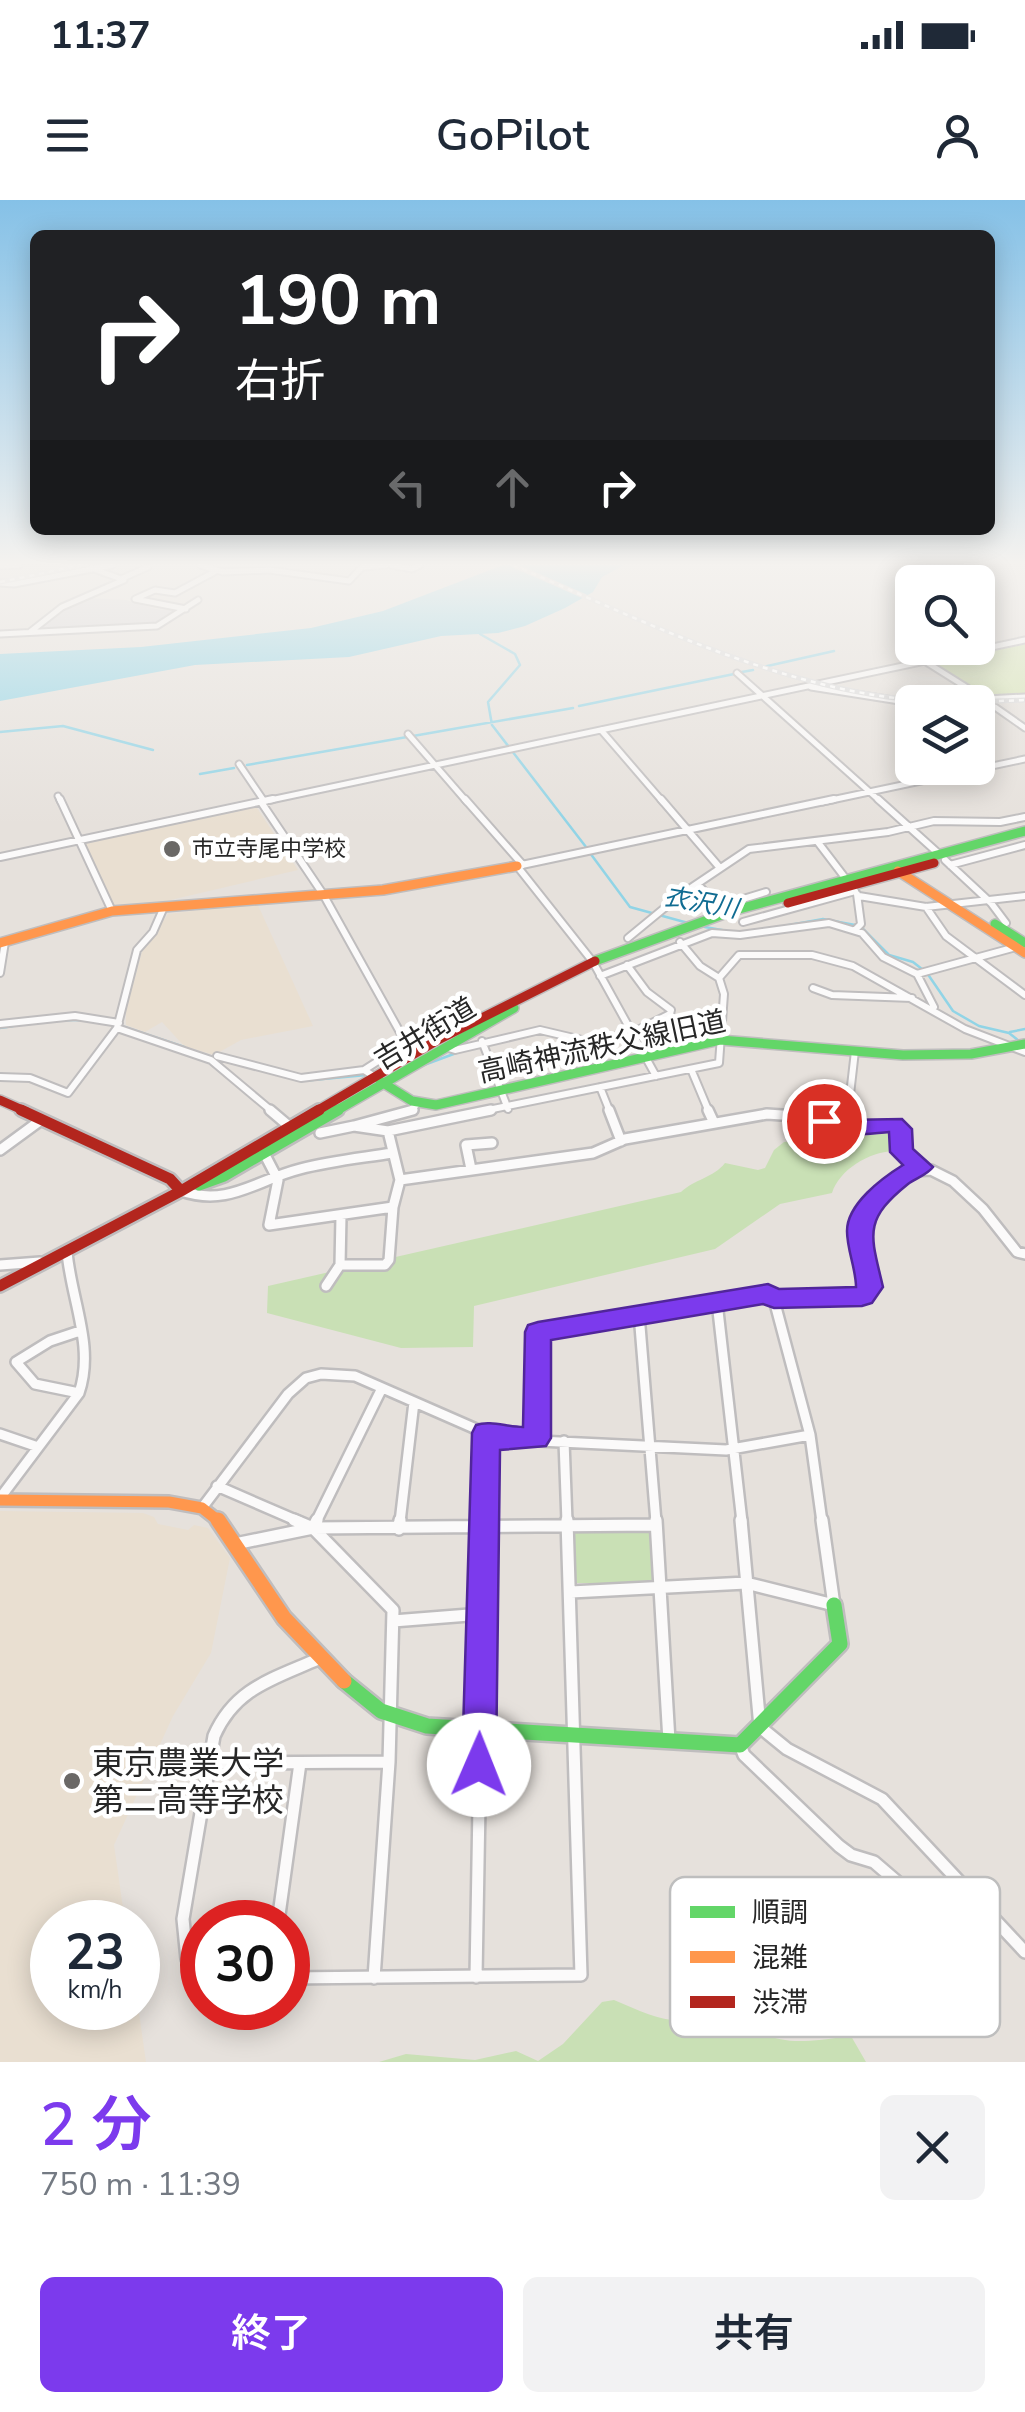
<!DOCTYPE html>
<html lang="ja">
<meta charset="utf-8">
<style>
:root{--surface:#fff;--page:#f2f2f3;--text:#1f2937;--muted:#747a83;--accent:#7c3aed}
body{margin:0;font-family:"Nunito Sans","Noto Sans JP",sans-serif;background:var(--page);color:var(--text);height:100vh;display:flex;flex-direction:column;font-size:38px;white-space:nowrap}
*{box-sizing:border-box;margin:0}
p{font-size:32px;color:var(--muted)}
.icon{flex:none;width:55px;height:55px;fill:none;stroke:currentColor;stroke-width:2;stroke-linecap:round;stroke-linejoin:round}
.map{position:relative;height:1862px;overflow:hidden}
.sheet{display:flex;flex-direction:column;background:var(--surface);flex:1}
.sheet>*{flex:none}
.top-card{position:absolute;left:30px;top:30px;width:965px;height:305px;border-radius:15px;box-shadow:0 5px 25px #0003;background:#202124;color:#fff;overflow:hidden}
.buttons{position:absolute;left:895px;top:365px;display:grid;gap:20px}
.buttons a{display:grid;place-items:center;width:100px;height:100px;border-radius:15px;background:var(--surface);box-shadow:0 5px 25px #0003;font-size:50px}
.speed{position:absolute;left:30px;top:1700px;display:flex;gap:20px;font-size:50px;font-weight:700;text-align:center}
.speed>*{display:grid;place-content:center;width:130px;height:130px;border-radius:50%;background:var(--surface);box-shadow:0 5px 25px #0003;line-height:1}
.speed small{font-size:25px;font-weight:400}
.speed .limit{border:15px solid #d22;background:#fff;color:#111}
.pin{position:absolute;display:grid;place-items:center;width:85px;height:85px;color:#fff;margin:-42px;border:5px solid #fff;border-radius:50%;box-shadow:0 2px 10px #0007}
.me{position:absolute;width:110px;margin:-55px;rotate:1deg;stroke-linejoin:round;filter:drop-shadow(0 0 8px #0008)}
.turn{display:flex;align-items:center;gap:35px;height:210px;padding:0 40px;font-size:45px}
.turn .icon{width:130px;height:130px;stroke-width:2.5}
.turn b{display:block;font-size:70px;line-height:85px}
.lanes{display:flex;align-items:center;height:95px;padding:0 40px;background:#0003;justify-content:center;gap:50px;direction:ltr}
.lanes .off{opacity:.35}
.round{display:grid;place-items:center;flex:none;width:105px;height:105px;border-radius:15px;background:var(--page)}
.head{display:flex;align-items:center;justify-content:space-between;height:170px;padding:0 40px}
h1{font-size:60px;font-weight:600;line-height:75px;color:var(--accent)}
.cta{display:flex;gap:20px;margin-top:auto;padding:20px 40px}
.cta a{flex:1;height:115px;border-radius:15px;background:var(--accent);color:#fff;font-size:40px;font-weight:600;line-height:115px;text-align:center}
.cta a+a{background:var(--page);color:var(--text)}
.status{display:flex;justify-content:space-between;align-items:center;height:70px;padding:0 50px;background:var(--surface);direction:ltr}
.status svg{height:28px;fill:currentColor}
header{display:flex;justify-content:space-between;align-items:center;height:130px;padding:0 40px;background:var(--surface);font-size:45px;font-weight:600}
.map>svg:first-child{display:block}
.industrial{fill:#d9d6d8}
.education{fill:#e9dfd1}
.green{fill:#c9e0b5}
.pitch{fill:#d5e4b3}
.water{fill:#91d4e6}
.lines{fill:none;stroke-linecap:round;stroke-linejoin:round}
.stream{stroke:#91d4e6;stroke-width:2.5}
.street-far3-casing{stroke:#bfbdbe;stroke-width:9}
.street-far2-casing{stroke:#bfbdbe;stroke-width:10}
.street-far1-casing{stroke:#bfbdbe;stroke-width:14}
.street-casing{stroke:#bfbdbe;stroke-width:16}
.fast-far2-casing{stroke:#bfbdbe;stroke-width:12}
.fast-far1-casing{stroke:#bfbdbe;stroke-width:16}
.fast-casing{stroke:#bfbdbe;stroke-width:20}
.slow-far2-casing{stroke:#bfbdbe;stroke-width:12}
.slow-far1-casing{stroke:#bfbdbe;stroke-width:16}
.slow-casing{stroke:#bfbdbe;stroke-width:20}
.jam-far1-casing{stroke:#bfbdbe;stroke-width:12}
.jam-casing{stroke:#bfbdbe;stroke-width:16}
.street-far3{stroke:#fbfafa;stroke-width:5}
.street-far2{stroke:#fbfafa;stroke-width:6}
.street-far1{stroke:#fbfafa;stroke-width:9}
.street{stroke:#fbfafa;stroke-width:11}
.fast-far2{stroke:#63d668;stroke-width:9}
.fast-far1{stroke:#63d668;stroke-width:11}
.fast{stroke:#63d668;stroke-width:15}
.slow-far2{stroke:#ff974d;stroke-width:9}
.slow-far1{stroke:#ff974d;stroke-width:11}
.slow{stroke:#ff974d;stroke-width:15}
.jam-far1{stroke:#b3261e;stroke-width:9}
.jam{stroke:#b3261e;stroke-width:11}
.rail-casing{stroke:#dcdcdd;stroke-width:5}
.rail{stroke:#fff;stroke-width:2.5;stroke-dasharray:5;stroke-linecap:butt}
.route{fill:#7c3aed;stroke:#51269a;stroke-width:2.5}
.poi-dot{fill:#6a6866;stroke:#fff;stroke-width:4}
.labels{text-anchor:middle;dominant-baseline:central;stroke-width:9;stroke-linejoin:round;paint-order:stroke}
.far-poi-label{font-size:22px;fill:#272727;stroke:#fff;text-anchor:start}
.far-water-label{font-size:25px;font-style:italic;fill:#106c92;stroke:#fff}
.street-label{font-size:28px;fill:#272727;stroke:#fff}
.near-poi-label{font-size:32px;fill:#272727;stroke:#fff;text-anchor:start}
.key{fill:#fff;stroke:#bebebe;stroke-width:2.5}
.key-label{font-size:28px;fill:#272727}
</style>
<div class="status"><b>11:37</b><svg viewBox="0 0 49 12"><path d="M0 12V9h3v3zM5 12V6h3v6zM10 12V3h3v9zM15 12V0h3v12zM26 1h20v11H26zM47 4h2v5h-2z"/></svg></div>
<header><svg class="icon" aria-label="menu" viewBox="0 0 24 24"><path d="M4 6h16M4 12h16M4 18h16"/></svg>GoPilot<svg class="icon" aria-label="person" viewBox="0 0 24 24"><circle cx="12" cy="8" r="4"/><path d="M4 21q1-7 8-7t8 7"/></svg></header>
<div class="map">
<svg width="1025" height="1862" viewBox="0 0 1025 1862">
<rect width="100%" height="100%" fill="#e6e1dc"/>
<path class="industrial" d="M88,398L126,400L156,409L182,411L160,425L38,430L37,426L77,399Z"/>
<path class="education" d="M255,605L298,670L162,702L113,705L83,643Z
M257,703L313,826L241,840L214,855L184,846L162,822L145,832L126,825V810L142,752L168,714Z
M0,1311L143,1313L154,1317L158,1324L188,1330L194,1325L208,1328L230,1358L211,1453L173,1516L114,1645L125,1722H52V1808L138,1806L146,1862H0Z"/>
<path class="green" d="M884,927H893V951C869,952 839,970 832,993L780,1004L715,1049L474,1106L473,1147L401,1148L267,1113L268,1086L681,992C695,979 713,978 725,963L758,970L765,968L774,950L784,942L866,936Z
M577,1330H650L654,1379L650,1383H576L573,1333Z
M614,1800C654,1817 676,1830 719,1811C776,1845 786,1845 851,1836L866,1862H379L406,1854L475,1860L516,1851L538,1861L563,1844L602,1802Z"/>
<path class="pitch" d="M1025,442V496L986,498L929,462Z"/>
<path class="water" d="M503,365H624L602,377L593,392L565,408L525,426L498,433L441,436L349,457L195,465L0,501V454L141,447L311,428L383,411Z"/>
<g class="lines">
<path class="stream" d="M480,434L515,454L520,465L488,502L492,525L586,647
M763,467L834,451
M742,472L753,470
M579,506L734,474
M0,532L63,526L153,550
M413,536L573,508
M247,565L407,537
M200,574L234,568
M590,653L630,707L688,723
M784,726L823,719L855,725
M705,727L727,731
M862,728L889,755L913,762L927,773L953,811L979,826L1009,833L1019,841
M65,820H83
M121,826L184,847
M0,828L13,826
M1010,832L1025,829
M424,865L459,852
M301,881L367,875"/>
<defs>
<path id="street-far3" d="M200,365L223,372L269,370L349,381L364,365
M391,365L412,369L420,365
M0,366L19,365
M363,367L386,365
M123,378L148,367
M0,383L14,384L113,365
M186,409L135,399L155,390L175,393L216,371
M30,432L62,407L124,380L91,368
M0,434L157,426L198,400
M926,462L985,499L1025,497
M737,473L881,602
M811,487L912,503
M978,505L995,507L1025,528
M601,530L663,602
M408,534L467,602
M239,564L264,601
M58,596L61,602
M261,602L1025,440
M822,602L1025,559"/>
<path id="street-far2" d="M60,599L112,711
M465,599L523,665
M661,599L720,668
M878,599L939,654
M261,602L323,694L406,843L364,870L375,877
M817,641L846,679
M0,657L273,599
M945,660L991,703L1006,723
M950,665L1025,645
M697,684L720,706
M859,696L926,707L1025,696
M926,707L946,736L1025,795
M707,710L766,692
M743,722L855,691
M855,730L861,724L857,694
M628,738L679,696L749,649L888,632L934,621L1000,622L1025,617
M680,742L700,766L719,778
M0,773L5,742
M917,774L1016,747
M600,776L712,733L740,735L829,723L862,733L883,757L917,774L934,807
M813,788L832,795L912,798
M0,824L75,816L119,823
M117,828L211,860L273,912
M482,841L508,909
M445,847L455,850L540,830L595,843L640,829L670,814L671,810L647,792L627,765
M217,856L301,878L364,870
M691,869L709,912
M656,876L593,762L517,666L834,599
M0,877L30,878L68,893L117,828L137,750L153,732L164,707
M600,887L610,912
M409,912L418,903
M478,912L719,863L724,794L719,778L739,755H812L853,766L965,829L1025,852
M848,912L855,851"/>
<path id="street-far1" d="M270,910L290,927
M609,910L621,941
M708,910L714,923
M828,921L844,918L848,910
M388,931L354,926L413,910
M320,933L354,926
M0,950L41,920
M264,953L278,980L269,1025L393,1007L400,980L388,931L491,910
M471,969L466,945L492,943
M400,980L593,953L625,939L767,914L811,917L843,928L894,925L901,929L902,951L921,967
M181,991C229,1007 256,980 300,969C330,961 361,958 392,953
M0,1065L40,1062
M340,1065H385L389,1060L393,1007
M326,1086L340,1065L341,1016
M774,1098L862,1097L870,1087L859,1043L861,1018L897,980L913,971L931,970L953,981L983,1009L1017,1052L1025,1054
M717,1102L742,1322
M639,1114L656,1322
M79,1193L35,1184L16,1162L50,1141L80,1131
M0,1234L38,1247
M537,1238L535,1137L540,1129L768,1094L773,1096L810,1235L822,1322
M564,1241L567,1322
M217,1286L300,1322
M0,1298L79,1193C95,1147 71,1099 67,1052
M202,1308L288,1194L306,1178L321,1174L355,1176L499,1239L726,1250L810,1235
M316,1322L382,1188
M400,1322L414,1202
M484,1322L486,1233"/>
<path id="street" d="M294,1320L313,1328L393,1410L389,1562L374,1778
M656,1320L669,1541
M741,1320L760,1527L787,1549L882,1599L1025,1752
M313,1328L317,1320
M399,1329L400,1320
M235,1344L313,1328L656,1325
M571,1392L746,1383L834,1405L822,1320
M393,1421L482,1414
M740,1545L744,1555L839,1646L851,1655L874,1662L945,1723
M209,1563L389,1562
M278,1722L300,1563
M202,1777L187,1759L183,1719L214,1536C235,1488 273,1479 318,1459
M476,1777L484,1320
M288,1778L581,1775L567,1320"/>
<path id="fast-far2" d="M995,724L1025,743
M595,761L732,711L1025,631
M380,881L412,901L436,905L720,840L903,855L971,854L1025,844
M334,912L514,808"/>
<path id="fast-far1" d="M199,985L224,976L338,910"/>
<path id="fast" d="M344,1481L381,1511L427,1526L740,1545L840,1444L834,1405"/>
<path id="slow-far2" d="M898,671L1025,753
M0,743L112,711L383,690L517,666"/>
<path id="slow-far1" d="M0,1300L169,1302L202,1308L220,1322"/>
<path id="slow" d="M218,1320L284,1418L344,1481"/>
<path id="jam-far1" d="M788,703L934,663
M0,900L27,912
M315,912L436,841L595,761"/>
<path id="jam" d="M21,910L170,979L181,991
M0,1086L181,991L319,910"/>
</defs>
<use href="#street-far3" class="street-far3-casing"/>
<use href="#street-far2" class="street-far2-casing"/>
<use href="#street-far1" class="street-far1-casing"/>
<use href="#street" class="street-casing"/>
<use href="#fast-far2" class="fast-far2-casing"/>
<use href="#fast-far1" class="fast-far1-casing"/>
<use href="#fast" class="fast-casing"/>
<use href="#slow-far2" class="slow-far2-casing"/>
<use href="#slow-far1" class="slow-far1-casing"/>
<use href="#slow" class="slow-casing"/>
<use href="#jam-far1" class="jam-far1-casing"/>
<use href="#jam" class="jam-casing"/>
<use href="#street-far3" class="street-far3"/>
<use href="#street-far2" class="street-far2"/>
<use href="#street-far1" class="street-far1"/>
<use href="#street" class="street"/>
<use href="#fast-far2" class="fast-far2"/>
<use href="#fast-far1" class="fast-far1"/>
<use href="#fast" class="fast"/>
<use href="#slow-far2" class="slow-far2"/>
<use href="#slow-far1" class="slow-far1"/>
<use href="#slow" class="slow"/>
<use href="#jam-far1" class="jam-far1"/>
<use href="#jam" class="jam"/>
<defs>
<path id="rail" d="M513,365C634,417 756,478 887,497C933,503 979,502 1025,500
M0,382L82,365"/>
</defs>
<use href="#rail" class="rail-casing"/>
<use href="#rail" class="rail"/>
</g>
<linearGradient id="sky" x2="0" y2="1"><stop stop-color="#85c1e7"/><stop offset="0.58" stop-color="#f4f2ef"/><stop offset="1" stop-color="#f4f2ef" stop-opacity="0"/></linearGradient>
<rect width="1025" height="626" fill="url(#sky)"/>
<path class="route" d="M824,914L844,920L902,919L912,929L913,949L933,967C927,975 916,978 908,984C862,1021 871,1035 883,1087L872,1103L862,1106L774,1108L763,1104L551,1140V1238L546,1246L500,1250L496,1565L491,1576L479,1581L467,1576L462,1565L472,1233L476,1225C490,1220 507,1227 523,1227L525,1132L528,1125L538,1122L768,1084L779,1089L856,1087C856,1069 847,1050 847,1031C847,1004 882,978 903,965L890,952L889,932C864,934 832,941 812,921Z"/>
<g class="poi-dot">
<circle cx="172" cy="649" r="10"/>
<circle cx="72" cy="1581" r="10"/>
</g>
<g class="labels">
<g class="far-poi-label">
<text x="192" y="649">市立寺尾中学校</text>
</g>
<g class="far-water-label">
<text transform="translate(701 703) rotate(10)">衣沢川</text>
</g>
<g class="street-label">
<text transform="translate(425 834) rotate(-31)">吉井街道</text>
<text transform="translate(602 847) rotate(-12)">高崎神流秩父線旧道</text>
</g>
<g class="near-poi-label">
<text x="92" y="1563">東京農業大学<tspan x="92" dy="37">第二高等学校</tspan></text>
</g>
</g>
<rect x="670" y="1677" width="330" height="160" rx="15" class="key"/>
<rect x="690" y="1706" width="45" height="12" fill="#63d668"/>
<rect x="690" y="1751" width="45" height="12" fill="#ff974d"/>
<rect x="690" y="1796" width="45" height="12" fill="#b3261e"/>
<g class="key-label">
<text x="752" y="1722">順調</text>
<text x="752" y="1767">混雑</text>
<text x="752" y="1812">渋滞</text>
</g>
</svg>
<div class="buttons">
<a><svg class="icon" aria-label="search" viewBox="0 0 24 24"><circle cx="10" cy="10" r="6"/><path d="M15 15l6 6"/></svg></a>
<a><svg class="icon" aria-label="layers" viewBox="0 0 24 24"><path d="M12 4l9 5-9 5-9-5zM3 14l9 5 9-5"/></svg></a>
</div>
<div class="speed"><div>23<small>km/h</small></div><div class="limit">30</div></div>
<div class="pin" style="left:824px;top:921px;background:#d93025"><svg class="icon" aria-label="arrive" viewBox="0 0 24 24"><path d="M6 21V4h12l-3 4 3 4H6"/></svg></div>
<svg class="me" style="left:479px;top:1565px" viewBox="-20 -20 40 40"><circle r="19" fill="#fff"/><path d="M0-13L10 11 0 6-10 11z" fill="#7c3aed"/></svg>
<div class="top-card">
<div class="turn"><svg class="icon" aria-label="right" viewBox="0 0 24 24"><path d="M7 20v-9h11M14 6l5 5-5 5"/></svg><div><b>190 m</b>右折</div></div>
<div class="lanes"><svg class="icon off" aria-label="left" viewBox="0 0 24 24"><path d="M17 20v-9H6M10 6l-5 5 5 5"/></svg><svg class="icon off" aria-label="ahead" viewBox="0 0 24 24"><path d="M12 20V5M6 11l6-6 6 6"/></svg><svg class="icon" aria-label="right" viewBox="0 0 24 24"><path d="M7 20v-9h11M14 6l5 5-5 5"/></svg></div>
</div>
</div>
<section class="sheet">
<div class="head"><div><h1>2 分</h1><p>750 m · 11:39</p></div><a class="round"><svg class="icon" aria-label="close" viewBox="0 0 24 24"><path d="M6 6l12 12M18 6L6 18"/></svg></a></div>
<div class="cta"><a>終了</a><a>共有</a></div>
</section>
